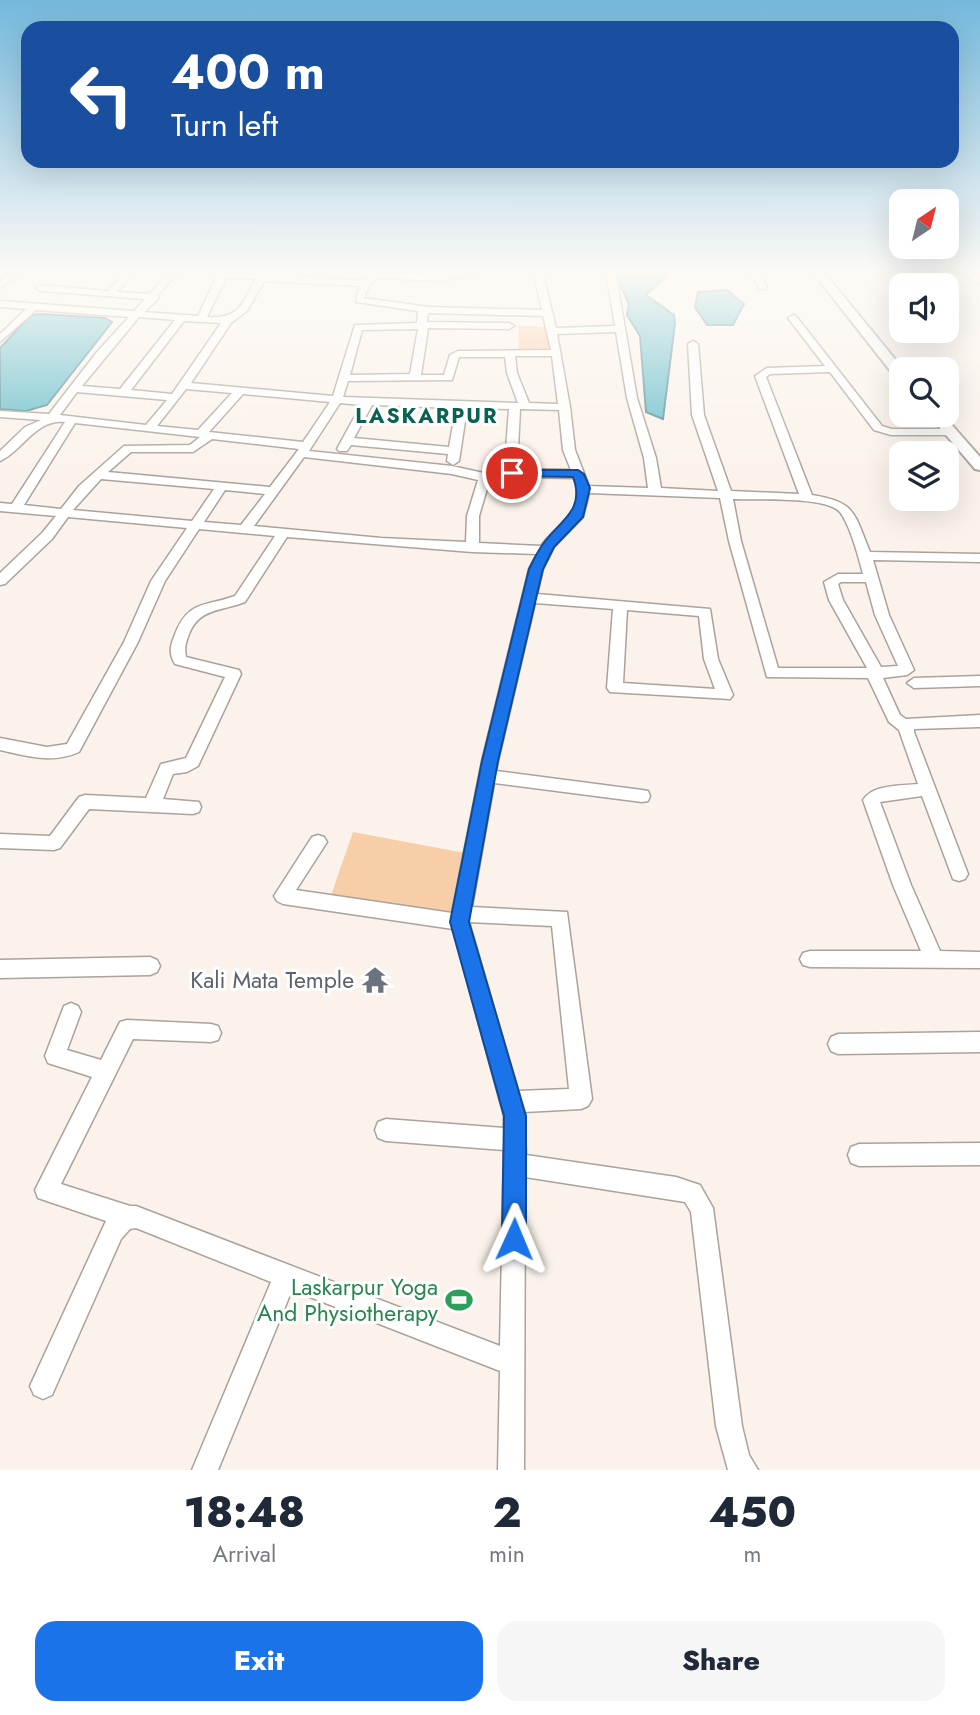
<!DOCTYPE html>
<style>
:root{--surface:#fff;--page:#f6f6f7;--text:#1f2937;--muted:#747a83;--accent:#1a73e8}
body{margin:0;font-family:Jost,sans-serif;background:var(--page);color:var(--text);height:100vh;display:flex;flex-direction:column;font-size:26px;white-space:nowrap}
*{box-sizing:border-box;margin:0}
p{font-size:23px;color:var(--muted)}
.icon{flex:none;width:38px;height:38px;fill:none;stroke:currentColor;stroke-width:2;stroke-linecap:round;stroke-linejoin:round}
.map{position:relative;height:1470px;overflow:hidden}
.drawer{display:flex;flex-direction:column;background:var(--surface);flex:1}
.drawer>*{flex:none}
.banner{position:absolute;left:21px;top:21px;width:938px;height:147px;border-radius:21px;box-shadow:0 7px 28px #0002;background:#1a4fa0;color:#fff;overflow:hidden}
.needle{width:46px;rotate:35deg}
.buttons{position:absolute;left:889px;top:189px;display:grid;gap:14px}
.buttons a{display:grid;place-items:center;width:70px;height:70px;border-radius:14px;background:var(--surface);box-shadow:0 7px 28px #0002;font-size:35px}
.pin{position:absolute;display:grid;place-items:center;width:60px;height:60px;color:#fff;margin:-30px;border:4px solid #fff;border-radius:50%;box-shadow:0 2px 7px #0007}
.me{position:absolute;width:77px;margin:-38px;rotate:1deg;stroke-linejoin:round;filter:drop-shadow(0 0 5px #0008)}
.turn{display:flex;align-items:center;gap:24px;height:147px;padding:0 35px;font-size:32px}
.turn .icon{width:91px;height:91px;stroke-width:2.5}
.turn b{display:block;font-size:49px;line-height:60px}
.eta{display:flex;justify-content:space-evenly;align-items:center;height:119px;text-align:center}
.eta b{font-size:42px;font-weight:800;line-height:49px}
.action{display:flex;gap:14px;margin-top:auto;padding:14px 35px}
.action a{flex:1;height:80px;border-radius:21px;background:var(--accent);color:#fff;font-size:28px;font-weight:800;line-height:80px;text-align:center}
.action a+a{background:var(--page);color:var(--text)}
.map>svg:first-child{display:block}
.green{fill:#f8cea9}
.water{fill:#66bdcb;stroke:#518d96;stroke-width:2}
.lines{fill:none;stroke-linecap:round;stroke-linejoin:round}
.minor-casing{stroke:#aaa29b;stroke-width:3}
.major-casing{stroke:#aaa29b;stroke-width:4}
.minor{fill:#fff;fill-rule:evenodd}
.major{fill:#fff;fill-rule:evenodd}
.route{fill:#1a73e8;stroke:#114b97;stroke-width:2}
.labels{text-anchor:middle;dominant-baseline:central;stroke-width:6;stroke-linejoin:round;paint-order:stroke}
.far-district-label{font-size:21px;font-weight:bold;letter-spacing:2px;fill:#0a6252;stroke:#fff}
.near-worship-label{font-size:23px;fill:#5b616d;stroke:#fff;text-anchor:end}
.near-leisure-label{font-size:23px;fill:#27864d;stroke:#fff;text-anchor:end}
</style>
<div class="map">
<svg width="980" height="1470" viewBox="0 0 980 1470">
<rect width="100%" height="100%" fill="#fbf3eb"/>
<path class="green" d="M519,326L548,327L554,352L518,351Z
M353,832L465,853L452,914L330,898Z"/>
<path class="water" d="M654,271L667,276L646,295L674,315L675,323L663,419L646,412L640,336L627,315L629,304L616,276L623,272Z
M727,290L744,304L733,325H707L695,307L698,292Z
M40,314L105,318L112,322L47,405L26,411L0,409V348L31,315Z"/>
<g class="lines">
<defs>
<path id="minor" d="M14,270H24L0,288V281Z
M127,270H136L117,292L150,294L171,270H180L158,295V299L144,312L198,316L220,270L362,281L376,272L442,275L457,270H492L443,281L377,278L370,283L364,298L429,307L542,310L533,270H542L556,328L615,326L606,270H615L637,398L656,458L661,488L718,491L692,415L688,344L693,341L698,344L704,415L731,491L799,494L755,376L767,368L825,366L788,318L793,315L796,316L882,426L892,429H951L957,432L951,435H891L874,430L830,372L770,374L766,377L812,495C857,502 854,514 870,552L980,554V562L873,560L889,615L914,670L907,675L883,678L900,715L906,719L980,715V727L914,729V732L968,874L965,879L959,881L953,879L922,796L880,802L911,885L940,951L980,952V968L810,967L803,965L800,959L803,953L810,951H921L893,885L863,800C873,784 901,786 918,784L899,730L889,722L868,678L767,677L729,541L720,498L589,493L583,517L554,547L543,569L537,594L710,609L718,659L733,695L730,699L610,692L607,688L613,609L535,603L498,761L496,771L642,790L648,791L650,796L648,801L642,802L494,783L472,907L567,912L592,1099L588,1106L581,1109L524,1112L526,1155L676,1177L700,1185L713,1208L742,1426L749,1455L758,1470H728L716,1426L691,1212L685,1202L525,1177L524,1470H498L500,1371L292,1290L218,1470H192L271,1282L136,1228L130,1229L121,1239L52,1395L43,1399L34,1395L30,1386L106,1221L38,1198L35,1190L92,1077L48,1063L45,1056L64,1006L71,1003L78,1006L81,1012L67,1050L101,1060L120,1022L127,1020L211,1024L218,1026L221,1033L218,1040L211,1042L133,1039L61,1184L130,1206H136L500,1346L504,1150L386,1141L378,1138L375,1130L378,1122L386,1119L504,1128V1116L453,929L283,904L277,901L274,896L312,837L318,835L324,837L327,842L296,890L452,913L482,761L529,569L537,554L472,552L287,537L245,602C222,611 199,608 189,634C186,642 184,648 186,657L239,670L241,674L198,766L187,772L173,774L163,799L199,802L201,807L199,812L193,814L89,809L60,848L54,850L0,848V834L50,836L79,797L85,795L146,798L161,764L186,758L225,677L175,664C169,654 170,647 174,637C187,600 204,607 235,596L275,536L199,529L165,581L138,642L79,752C52,764 27,756 0,750V738L47,747L67,744L124,642L151,581L187,528L68,517L52,539L5,584L0,585V573L42,533L56,516L0,511V503L12,504L65,422C35,419 23,451 0,461V451L25,427L41,420L0,417V411L49,414L97,352L129,317L36,310L0,342V334L26,309L0,307V301L134,311L145,299L41,291L36,288L41,285L108,291ZM226,278L256,279C242,304 240,319 207,317ZM264,281L359,286L356,302L418,311L417,323L355,325L333,396L191,383L231,323L247,311ZM428,313L543,316L551,350L458,351L450,355L444,375H421L428,328L509,329L514,326L509,323L427,322ZM139,317L175,320L120,389L82,386ZM184,321L221,323L172,394L131,390ZM418,329L410,374L350,375L362,330ZM616,332L627,398L644,458L648,488L589,486L575,450L570,407L557,334ZM515,356H552L558,404L529,403L517,373ZM459,357H505L507,373L518,403L343,397L348,381L452,380ZM186,389L232,393L198,430L157,426ZM77,392L167,400L146,425L60,415ZM243,394L330,402L303,442L209,432ZM340,403L361,405L337,449L339,451H347L351,445L448,454L447,461L453,465L459,461L467,408L509,409L504,475L488,474L452,466L309,451ZM372,405L456,408L449,447L354,438ZM520,409L559,410L563,450L571,470L517,469ZM75,423L200,437L190,445L124,446L79,486L61,509L24,505ZM212,439L299,449L270,487L108,472L131,452H193ZM304,457L452,474L478,480L467,516L466,542L381,538L254,526ZM516,477L574,478C586,512 558,523 541,546L479,543V516L489,482H510ZM101,479L214,489L192,521L73,510ZM225,490L265,494L241,525L204,522ZM733,499C755,500 826,496 840,512C850,525 859,558 863,574H838L824,582L829,600L867,668H778L741,541ZM841,582H866L875,615L898,666L881,667L843,600L838,584ZM627,610L699,616L704,659L715,689L623,683ZM469,922L552,926L569,1089L518,1091Z
M749,270H758L767,287L765,289H759Z
M954,270H966L980,277V284Z
M980,676V686L914,688L907,683L914,678Z
M150,957L157,960L160,966L157,972L150,975L0,978V960Z
M980,1032V1052L838,1054L831,1051L828,1044L831,1037L838,1034Z
M980,1143V1165L859,1166L851,1163L848,1155L851,1147L859,1144Z"/>
<path id="major" d="M811,270H822L903,369L901,379L896,378Z
M929,415H943L980,457V470L975,469Z"/>
</defs>
<use href="#minor" class="minor-casing"/>
<use href="#major" class="major-casing"/>
<use href="#minor" class="minor"/>
<use href="#major" class="major"/>
</g>
<linearGradient id="sky" x2="0" y2="1"><stop stop-color="#74b8dc"/><stop offset="0.57" stop-color="#fdfaf6"/><stop offset="1" stop-color="#fdfaf6" stop-opacity="0"/></linearGradient>
<rect width="980" height="476" fill="url(#sky)"/>
<path class="route" d="M512,470H578L584,474L590,488L583,517L554,547L543,569L498,761L469,922L526,1116V1239L522,1247L514,1251L506,1247L502,1239L504,1116L450,922L482,761L529,569C533,561 537,552 543,544C559,521 586,511 573,477L508,476V471Z"/>
<defs>
<symbol id="temple-bare" viewBox="-9 -9 18 18"><path d="M0-6L5-2H3V0L6.5 2.5H4V6H1.5V3h-3V6H-4V2.5H-6.5L-3 0V-2H-5Z" fill="#6b7280" stroke="#fff" stroke-width="2.5" paint-order="stroke"/></symbol>
<symbol id="stadium-bare" viewBox="-9 -9 18 18"><path d="M0-5a6.5 5 0 1 0 0 10a6.5 5 0 1 0 0-10ZM-3.5-1.8h7v3.6h-7Z" fill="#2e9e5b" stroke="#fff" stroke-width="2.5" paint-order="stroke"/></symbol>
</defs>
<g fill-rule="evenodd">
<use href="#temple-bare" x="356" y="961" width="38" height="38"/>
<use href="#stadium-bare" x="440" y="1281" width="38" height="38"/>
</g>
<g class="labels">
<g class="far-district-label">
<text x="427" y="416">LASKARPUR</text>
</g>
<g class="near-worship-label">
<text x="354" y="980">Kali Mata Temple</text>
</g>
<g class="near-leisure-label">
<text x="438" y="1287">Laskarpur Yoga<tspan x="438" dy="26">And Physiotherapy</tspan></text>
</g>
</g>
</svg>
<div class="buttons">
<a><svg class="needle" viewBox="-14 -14 28 28"><path d="M0-13l5 13h-10z" fill="#e53935"/><path d="M0 13l5-13h-10z" fill="#747a83"/></svg></a>
<a><svg class="icon" aria-label="sound" viewBox="0 0 24 24"><path d="M4 9h4l5-4v14l-5-4H4zM17 9q2 3 0 6"/></svg></a>
<a><svg class="icon" aria-label="search" viewBox="0 0 24 24"><circle cx="10" cy="10" r="6"/><path d="M15 15l6 6"/></svg></a>
<a><svg class="icon" aria-label="layers" viewBox="0 0 24 24"><path d="M12 4l9 5-9 5-9-5zM3 14l9 5 9-5"/></svg></a>
</div>
<div class="pin" style="left:512px;top:473px;background:#d93025"><svg class="icon" aria-label="arrive" viewBox="0 0 24 24"><path d="M6 21V4h12l-3 4 3 4H6"/></svg></div>
<svg class="me" style="left:514px;top:1239px" viewBox="-20 -20 40 40"><path d="M0-17L14 15 0 8-14 15z" fill="#1a73e8" stroke="#fff" stroke-width="4"/></svg>
<div class="banner">
<div class="turn"><svg class="icon" aria-label="left" viewBox="0 0 24 24"><path d="M17 20v-9H6M10 6l-5 5 5 5"/></svg><div><b>400 m</b>Turn left</div></div>
</div>
</div>
<section class="drawer">
<div class="eta">
<div><b>18:48</b><p>Arrival</p></div>
<div><b>2</b><p>min</p></div>
<div><b>450</b><p>m</p></div>
</div>
<div class="action"><a>Exit</a><a>Share</a></div>
</section>
